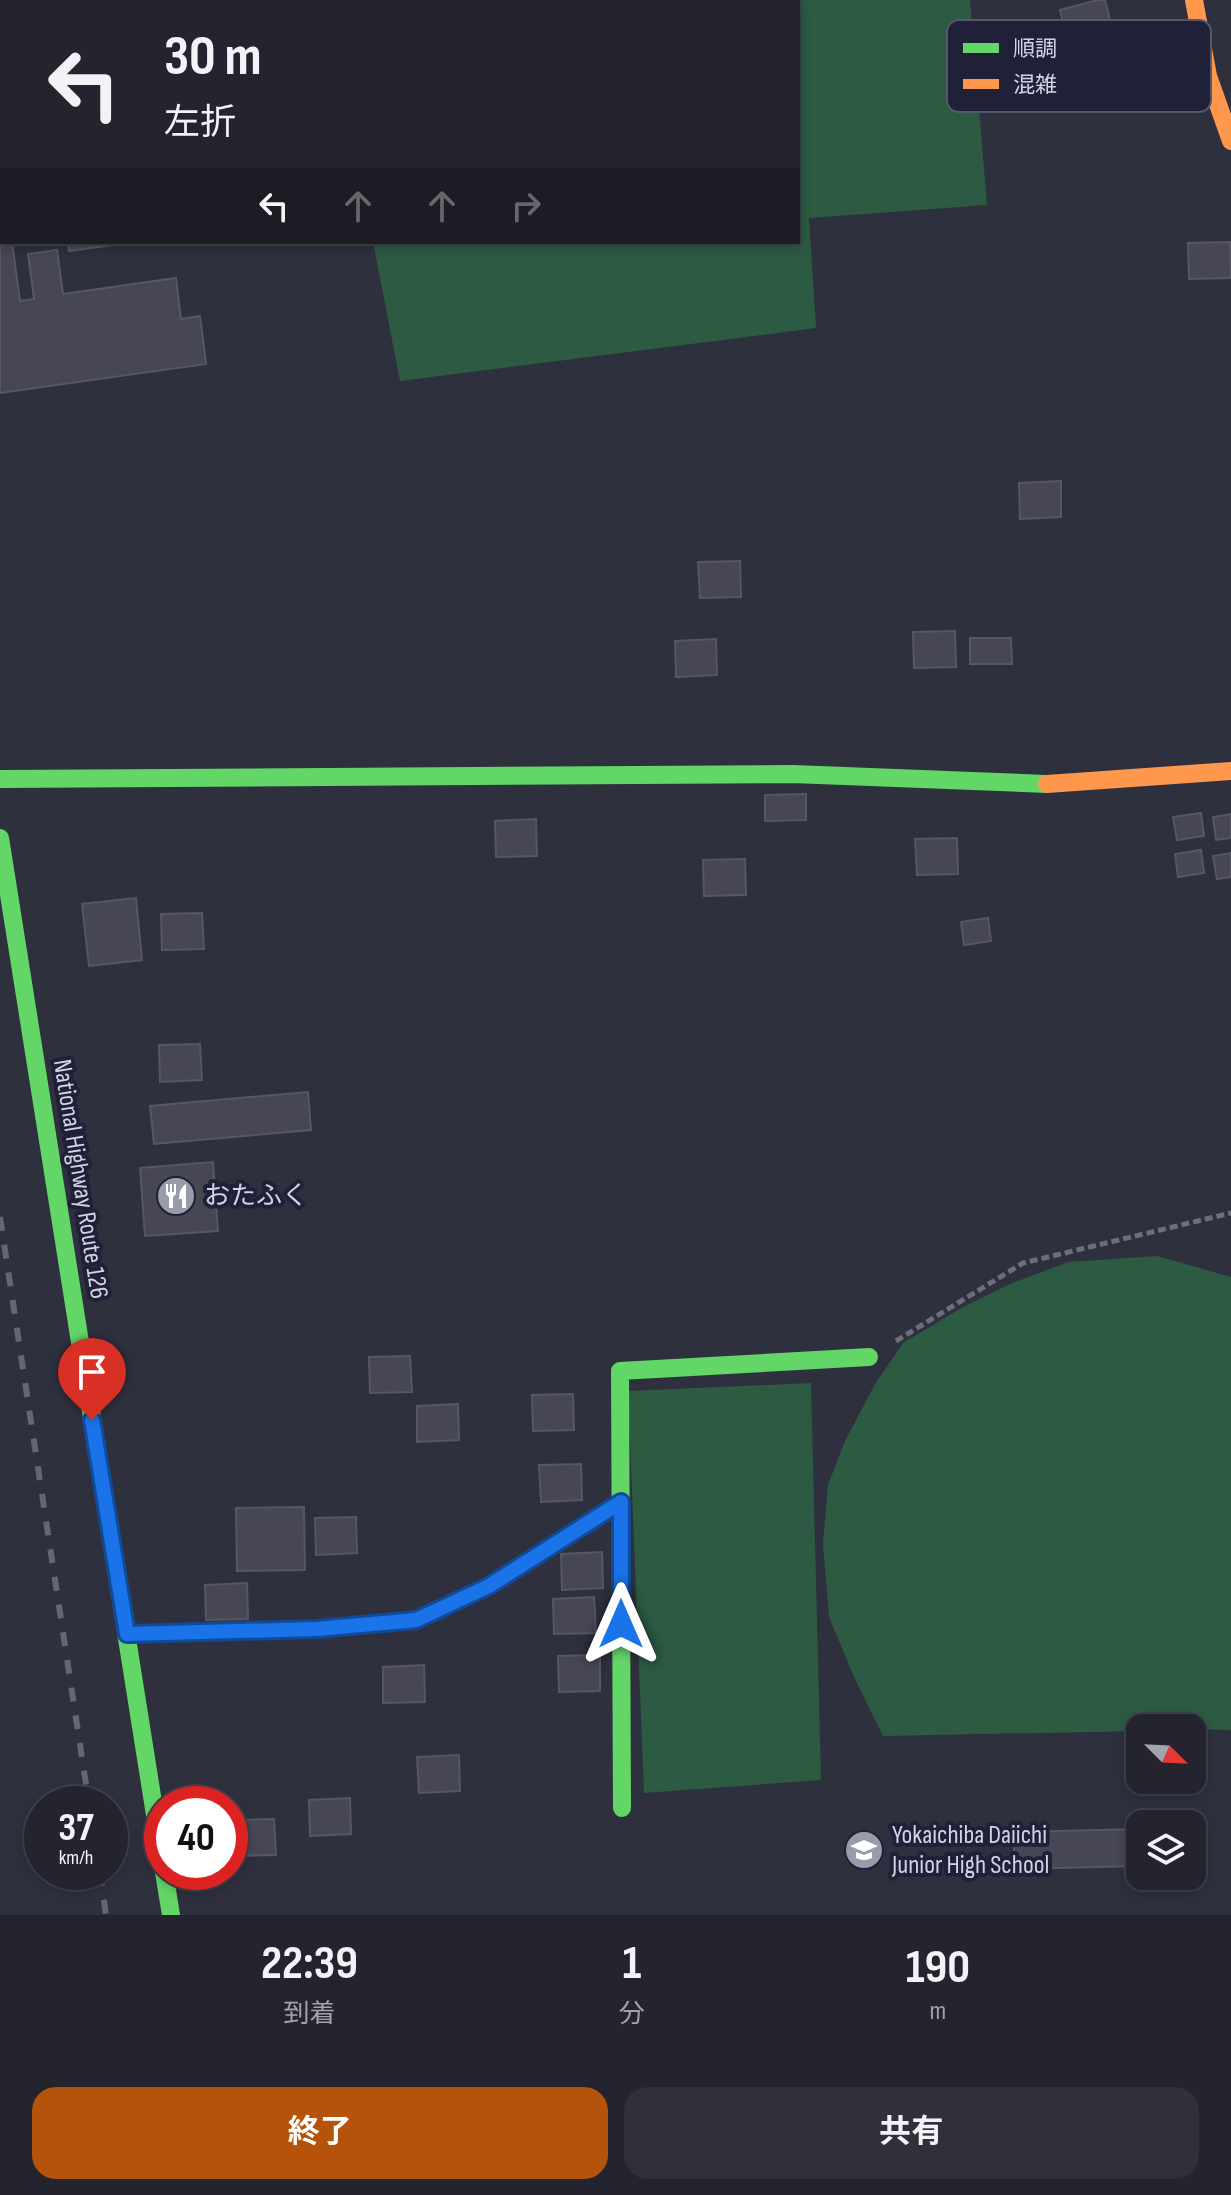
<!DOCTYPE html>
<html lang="ja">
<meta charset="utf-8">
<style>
:root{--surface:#23242e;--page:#2f303a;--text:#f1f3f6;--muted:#a3a4aa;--line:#40414a;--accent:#b45309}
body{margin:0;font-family:"Sofia Sans Condensed","Noto Sans JP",sans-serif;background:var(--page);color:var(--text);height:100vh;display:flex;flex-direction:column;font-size:30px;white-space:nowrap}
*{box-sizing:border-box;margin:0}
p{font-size:26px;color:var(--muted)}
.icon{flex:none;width:44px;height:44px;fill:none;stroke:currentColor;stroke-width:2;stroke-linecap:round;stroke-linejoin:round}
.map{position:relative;height:1915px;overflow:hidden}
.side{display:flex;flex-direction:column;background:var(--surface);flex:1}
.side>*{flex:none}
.guide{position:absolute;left:0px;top:0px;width:800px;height:244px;box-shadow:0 4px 12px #0003,0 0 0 2px var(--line);background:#23242e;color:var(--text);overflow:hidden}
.needle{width:52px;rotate:114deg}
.fabs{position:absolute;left:1126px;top:1714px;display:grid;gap:16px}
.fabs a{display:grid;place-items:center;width:80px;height:80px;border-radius:16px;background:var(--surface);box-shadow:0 4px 12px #0003,0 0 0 2px var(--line);font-size:40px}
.speed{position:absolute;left:24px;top:1786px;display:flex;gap:16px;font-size:40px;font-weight:700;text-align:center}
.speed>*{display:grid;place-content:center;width:104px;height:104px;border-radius:50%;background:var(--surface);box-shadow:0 4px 12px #0003,0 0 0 2px var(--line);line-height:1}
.speed small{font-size:20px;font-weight:400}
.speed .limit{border:12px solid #d22;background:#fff;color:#111}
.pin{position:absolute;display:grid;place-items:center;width:68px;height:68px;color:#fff;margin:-82px -34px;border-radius:50% 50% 50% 0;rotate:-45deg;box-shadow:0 0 8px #0007}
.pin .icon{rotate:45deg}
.me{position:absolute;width:88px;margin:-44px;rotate:0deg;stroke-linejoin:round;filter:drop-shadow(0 0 6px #0008)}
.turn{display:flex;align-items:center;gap:28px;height:168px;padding:0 32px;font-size:36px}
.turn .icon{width:104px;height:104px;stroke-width:2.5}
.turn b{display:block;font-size:56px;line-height:68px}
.lanes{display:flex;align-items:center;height:76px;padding:0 32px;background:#0003;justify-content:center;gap:40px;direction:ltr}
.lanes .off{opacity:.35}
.eta{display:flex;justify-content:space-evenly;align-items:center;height:136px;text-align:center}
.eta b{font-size:48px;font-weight:700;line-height:56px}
.primary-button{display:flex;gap:16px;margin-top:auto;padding:16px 32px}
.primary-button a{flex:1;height:92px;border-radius:24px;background:var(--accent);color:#fff;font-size:32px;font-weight:700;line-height:92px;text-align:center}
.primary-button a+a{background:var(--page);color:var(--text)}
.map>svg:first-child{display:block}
.green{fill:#2c5a43}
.building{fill:#464753;stroke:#565763;stroke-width:2}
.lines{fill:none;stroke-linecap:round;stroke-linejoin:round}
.path{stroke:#6d6d7b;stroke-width:5;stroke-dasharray:8 4;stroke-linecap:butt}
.lane{stroke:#656676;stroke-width:12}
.fast{stroke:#63d668;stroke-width:18}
.slow{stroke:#ff974d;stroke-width:18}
.rail{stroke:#656674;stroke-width:6;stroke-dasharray:14 14;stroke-linecap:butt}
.route-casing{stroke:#114b97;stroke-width:20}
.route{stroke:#1a73e8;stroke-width:14}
.labels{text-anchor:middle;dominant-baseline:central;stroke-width:8;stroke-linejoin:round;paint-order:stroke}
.street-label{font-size:26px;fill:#d2d4e4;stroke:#202139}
.poi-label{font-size:26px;fill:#d2d4e4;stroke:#202139;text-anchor:start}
.key{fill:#202139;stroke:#55576c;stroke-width:2}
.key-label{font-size:22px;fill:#d2d4e4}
</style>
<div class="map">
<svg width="1231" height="1915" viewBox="0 0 1231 1915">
<rect width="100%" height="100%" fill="#2f303e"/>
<path class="green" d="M745,0H970L987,205L809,218L816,328L400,381L373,242H798V2H734Z
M1157,1256L1231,1277V1730L1140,1728V1731L883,1736L854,1677L829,1617L823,1545L828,1485L845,1441L875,1384L903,1343L963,1307L1010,1284L1068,1262Z
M811,1383L821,1780L644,1793L628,1391Z"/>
<path class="building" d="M1098,0H1105L1110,20L1065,31L1060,10Z
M0,183H2V242H12L20,301L34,299L28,254L57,250L63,294L176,278L181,319L200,316L206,364L0,393Z
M68,242H134L69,251Z
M1230,242L1231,278L1189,279L1188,243Z
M1061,481V517L1020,519L1019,483Z
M740,561L741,597L700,598L698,562Z
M955,631L956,667L914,668L913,632Z
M970,638H1011L1012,664H970Z
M716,639L717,675L676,677L675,641Z
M806,794V820L765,821V795Z
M1201,813L1204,836L1177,840L1173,817Z
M1231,814V838L1216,840L1213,817Z
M536,819L537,856L496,857L495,821Z
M957,838L958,874L917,875L915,839Z
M1201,850L1204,873L1178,877L1175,854Z
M1231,853V877L1217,879L1213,856Z
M745,859L746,895L704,896L703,860Z
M136,898L142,960L89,966L82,904Z
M202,913L204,949L162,950L161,914Z
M988,918L991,941L964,945L961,922Z
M200,1044L202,1080L160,1082L159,1045Z
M308,1092L311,1130L154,1144L150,1106Z
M213,1162L218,1231L145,1236L140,1168Z
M410,1356L412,1392L370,1393L369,1357Z
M573,1394L574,1430L533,1431L532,1395Z
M458,1404L459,1440L417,1442V1406Z
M581,1464L582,1500L541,1502L539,1465Z
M304,1507L305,1570L237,1571L236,1508Z
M356,1517L357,1553L316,1555L315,1518Z
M602,1552L603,1588L562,1590L561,1554Z
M247,1583L248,1619L206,1620L205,1585Z
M594,1597L596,1633L554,1634L553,1599Z
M600,1655V1691L559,1692L558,1656Z
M424,1665L425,1702L383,1703V1667Z
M459,1755L460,1791L419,1793L417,1757Z
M350,1798L351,1834L310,1836L309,1800Z
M274,1819L276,1855L234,1856L233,1820Z
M1140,1829V1866L1014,1869V1832Z"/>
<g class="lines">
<path class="path" d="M896,1341L1023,1263L1231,1213"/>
<path class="lane" d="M133,1634L317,1629L416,1620L489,1586L615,1506"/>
<path class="fast" d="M0,779L793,774L1047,784
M0,838L162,1859
M622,1808L620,1371L869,1357
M164,1872L171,1915"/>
<path class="slow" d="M1194,0L1208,76L1231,141
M1047,784L1231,771"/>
<path class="rail" d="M0,1217L89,1804
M100,1872L106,1915"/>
</g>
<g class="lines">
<defs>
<path id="route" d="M92,1420L127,1634L317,1629L416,1620L489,1586L621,1502V1624"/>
</defs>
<use href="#route" class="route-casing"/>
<use href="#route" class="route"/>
</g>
<defs>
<symbol id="restaurant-disc" viewBox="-11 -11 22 22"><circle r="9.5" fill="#999baa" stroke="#202139"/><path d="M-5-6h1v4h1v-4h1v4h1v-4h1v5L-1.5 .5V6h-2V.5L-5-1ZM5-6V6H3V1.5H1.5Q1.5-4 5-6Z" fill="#fff"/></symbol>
<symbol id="school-disc" viewBox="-11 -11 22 22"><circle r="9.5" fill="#999baa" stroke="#202139"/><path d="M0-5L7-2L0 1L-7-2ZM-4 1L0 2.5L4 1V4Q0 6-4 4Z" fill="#fff"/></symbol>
</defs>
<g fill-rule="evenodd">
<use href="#restaurant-disc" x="154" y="1174" width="44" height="44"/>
<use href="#school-disc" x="842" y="1828" width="44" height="44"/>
</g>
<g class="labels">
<g class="street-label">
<text transform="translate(80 1179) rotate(81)">National Highway Route 126</text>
</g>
<g class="poi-label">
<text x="204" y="1196">おたふく</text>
<text x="892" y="1835">Yokaichiba Daiichi<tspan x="892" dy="30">Junior High School</tspan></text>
</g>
</g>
<rect x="947" y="20" width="264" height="92" rx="12" class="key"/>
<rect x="963" y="43" width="36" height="10" fill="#63d668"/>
<rect x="963" y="79" width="36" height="10" fill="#ff974d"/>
<g class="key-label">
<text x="1013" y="56">順調</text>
<text x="1013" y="92">混雑</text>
</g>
</svg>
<div class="fabs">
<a><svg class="needle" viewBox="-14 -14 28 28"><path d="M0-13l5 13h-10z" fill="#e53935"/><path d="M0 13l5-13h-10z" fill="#a3a4aa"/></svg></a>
<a><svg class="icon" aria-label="layers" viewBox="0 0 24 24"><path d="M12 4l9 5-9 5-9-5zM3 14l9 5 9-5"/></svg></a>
</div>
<div class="speed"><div>37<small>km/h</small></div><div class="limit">40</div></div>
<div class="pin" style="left:92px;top:1420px;background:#d93025"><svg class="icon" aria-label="arrive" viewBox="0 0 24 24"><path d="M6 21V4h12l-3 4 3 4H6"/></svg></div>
<svg class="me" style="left:621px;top:1624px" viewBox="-20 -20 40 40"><path d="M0-17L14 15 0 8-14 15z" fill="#1a73e8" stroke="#fff" stroke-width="4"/></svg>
<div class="guide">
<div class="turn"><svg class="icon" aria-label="left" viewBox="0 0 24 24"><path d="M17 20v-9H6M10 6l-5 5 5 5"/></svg><div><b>30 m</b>左折</div></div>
<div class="lanes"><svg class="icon" aria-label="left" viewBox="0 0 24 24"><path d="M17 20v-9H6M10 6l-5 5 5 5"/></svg><svg class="icon off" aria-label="ahead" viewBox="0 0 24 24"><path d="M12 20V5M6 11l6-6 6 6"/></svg><svg class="icon off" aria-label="ahead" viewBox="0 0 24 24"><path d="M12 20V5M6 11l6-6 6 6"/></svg><svg class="icon off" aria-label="right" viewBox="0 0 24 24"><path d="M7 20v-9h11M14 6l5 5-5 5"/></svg></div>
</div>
</div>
<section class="side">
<div class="eta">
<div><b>22:39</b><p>到着</p></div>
<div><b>1</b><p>分</p></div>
<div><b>190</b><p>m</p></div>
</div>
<div class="primary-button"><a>終了</a><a>共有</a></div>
</section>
